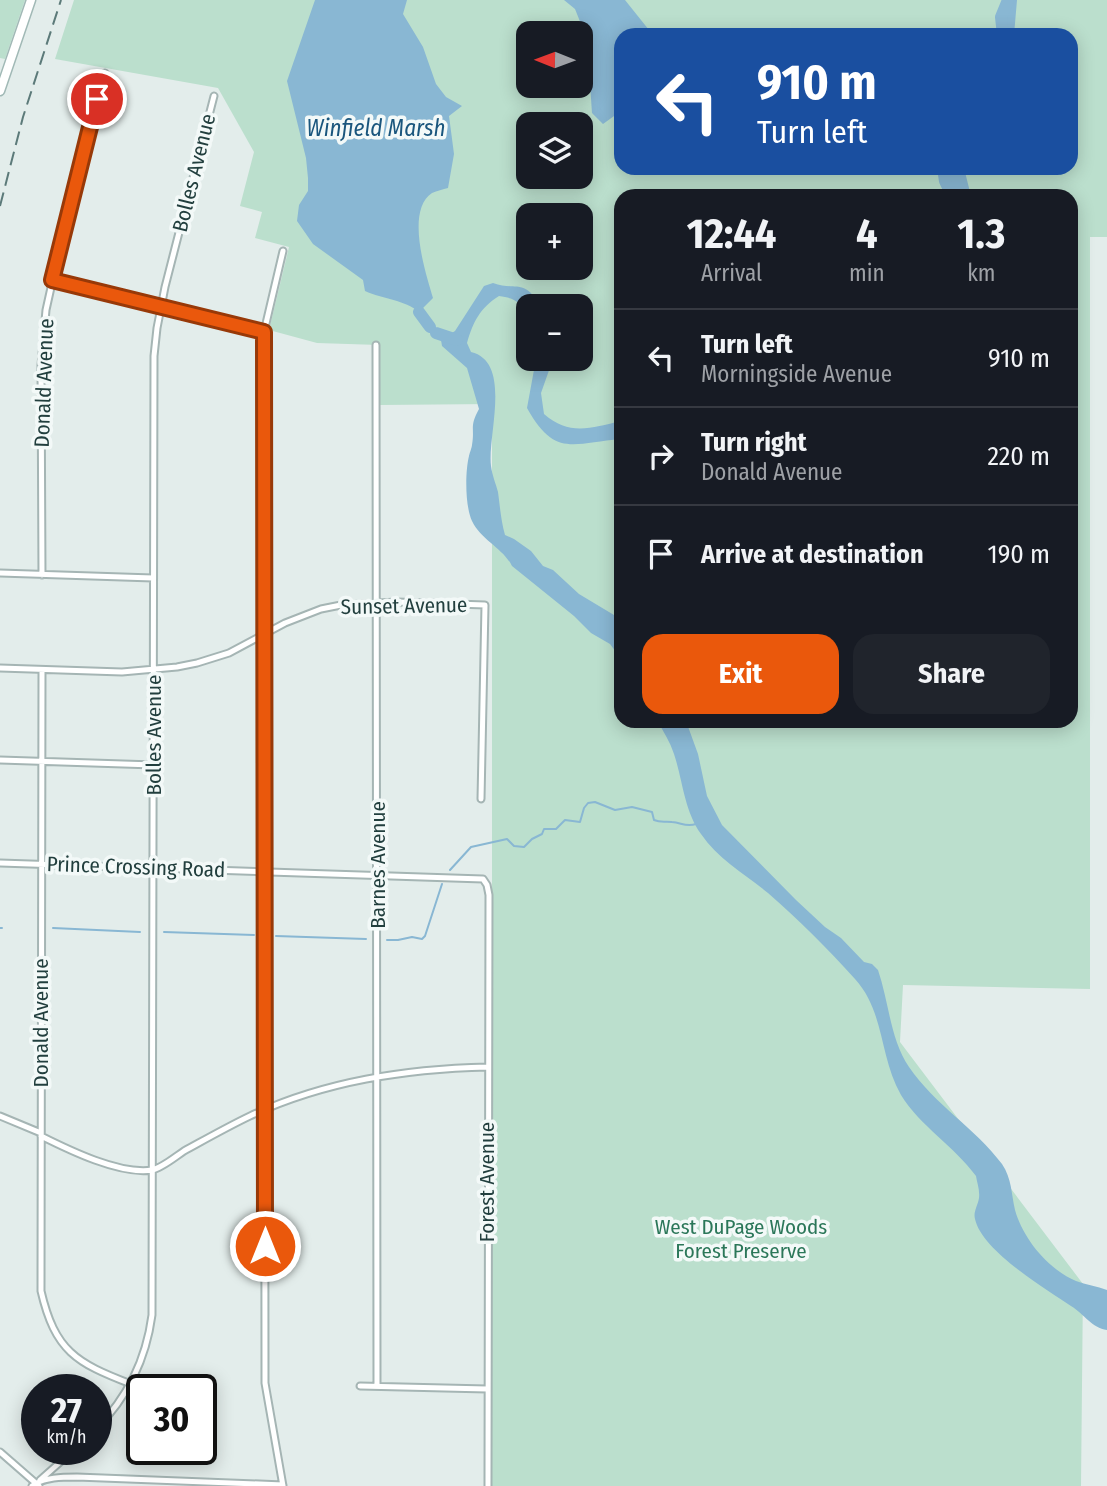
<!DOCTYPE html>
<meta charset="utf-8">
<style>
:root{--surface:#171b24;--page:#20242c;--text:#f1f3f6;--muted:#9ea1a6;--line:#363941;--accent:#ea580c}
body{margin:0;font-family:"Fira Sans Condensed",sans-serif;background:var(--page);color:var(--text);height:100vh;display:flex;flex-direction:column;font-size:26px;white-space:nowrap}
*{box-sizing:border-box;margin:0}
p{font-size:23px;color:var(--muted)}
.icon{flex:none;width:38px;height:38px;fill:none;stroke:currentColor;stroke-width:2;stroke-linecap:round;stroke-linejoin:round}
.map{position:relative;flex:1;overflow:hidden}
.side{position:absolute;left:614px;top:189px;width:464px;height:539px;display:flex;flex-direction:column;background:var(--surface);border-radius:21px;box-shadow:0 4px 18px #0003}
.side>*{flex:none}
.banner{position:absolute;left:614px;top:28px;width:464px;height:147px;border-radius:21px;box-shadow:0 4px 18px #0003;background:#1a4fa0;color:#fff;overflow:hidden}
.needle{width:46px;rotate:271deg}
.tools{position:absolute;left:516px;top:21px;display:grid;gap:14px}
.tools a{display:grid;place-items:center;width:77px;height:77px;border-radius:14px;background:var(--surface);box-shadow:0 4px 18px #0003;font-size:35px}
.speed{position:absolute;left:21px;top:1374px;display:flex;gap:14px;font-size:35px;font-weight:700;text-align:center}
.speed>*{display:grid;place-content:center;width:91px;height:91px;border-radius:50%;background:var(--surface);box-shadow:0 4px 18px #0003;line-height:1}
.speed small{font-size:18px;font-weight:400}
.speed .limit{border:4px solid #111;border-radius:10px;background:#fff;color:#111}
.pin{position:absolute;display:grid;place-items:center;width:60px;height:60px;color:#fff;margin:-30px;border:4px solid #fff;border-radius:50%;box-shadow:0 2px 7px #0007}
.me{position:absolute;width:77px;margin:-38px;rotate:0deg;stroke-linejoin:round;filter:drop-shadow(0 0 5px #0008)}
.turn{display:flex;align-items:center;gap:24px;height:147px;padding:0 28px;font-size:32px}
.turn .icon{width:91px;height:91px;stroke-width:2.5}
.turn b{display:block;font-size:49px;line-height:60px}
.eta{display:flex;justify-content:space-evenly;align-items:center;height:119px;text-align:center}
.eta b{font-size:42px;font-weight:700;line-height:49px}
.primary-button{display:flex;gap:14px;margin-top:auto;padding:14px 28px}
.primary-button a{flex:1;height:80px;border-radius:21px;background:var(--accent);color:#fff;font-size:28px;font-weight:700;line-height:80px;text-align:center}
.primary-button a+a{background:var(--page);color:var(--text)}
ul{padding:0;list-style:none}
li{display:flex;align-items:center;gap:21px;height:98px;padding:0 28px;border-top:2px solid var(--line)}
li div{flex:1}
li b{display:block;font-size:26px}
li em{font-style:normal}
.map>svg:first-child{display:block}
.green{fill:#bbdfcd;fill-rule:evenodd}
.water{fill:#89b7d3}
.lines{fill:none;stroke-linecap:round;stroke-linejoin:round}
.stream{stroke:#89b7d3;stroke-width:2}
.river{stroke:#89b7d3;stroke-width:12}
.street-casing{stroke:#a5b5b4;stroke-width:9}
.secondary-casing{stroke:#a1b9b6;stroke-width:11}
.street{stroke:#fff;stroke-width:5}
.secondary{stroke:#fff;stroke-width:8}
.rail{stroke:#5c7a79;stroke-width:2;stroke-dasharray:14 7;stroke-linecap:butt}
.route-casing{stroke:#983908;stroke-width:18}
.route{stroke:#ea580c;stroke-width:12}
.labels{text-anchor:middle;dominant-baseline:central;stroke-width:7;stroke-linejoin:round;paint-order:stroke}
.street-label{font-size:21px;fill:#223f3e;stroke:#f3f9f8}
.park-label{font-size:21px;fill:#2b7759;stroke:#f3f9f8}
.water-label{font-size:23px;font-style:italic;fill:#1a567d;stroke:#f3f9f8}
</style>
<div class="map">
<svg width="1107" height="1486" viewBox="0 0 1107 1486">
<rect width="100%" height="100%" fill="#e3edeb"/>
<path class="green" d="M0,0H25L5,59L0,58Z
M74,0H1107V237H1090V989L903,985L900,1042L1083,1284L1081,1486H492V404L380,405L379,345L317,343L269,330L289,247L255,238L262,212L240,206L254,152L218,88L55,59ZM528,33H581V86H528ZM621,35H1071V168H621ZM528,124H581V177H528ZM621,196H1071V721H621ZM528,215H581V268H528ZM528,306H581V359H528Z"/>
<path class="water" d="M315,0H407L403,14L423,47L436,84L446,97L462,106L449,116L454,154L448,188C443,189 437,191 432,193C405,211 426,274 433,298L419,312C405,300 383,299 365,291L363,280L313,244L297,221L299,205L308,191V178L306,158L287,81Z
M564,0H625L653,35H621V111L603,124L592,113L587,39L575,9Z
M1006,0H1017L1014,35H1004Z
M945,168H964L971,196H949Z
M493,283C515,291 525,278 540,306H528V317C521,302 515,298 499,296C480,308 473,322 467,343L471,352C513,362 487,436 491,466C492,475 496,484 498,492C500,507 501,521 505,535L514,539L531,551L543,566L553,570L579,594L614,615L621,622V668L616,652L610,644L591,633L574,616L512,566C503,548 481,540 472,521C465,506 465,472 469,456C469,455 472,447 472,445C475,428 469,427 479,409L467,368L442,346L441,340L455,331L484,286Z
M536,359H553L541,393L544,414C569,436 591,428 621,421V439C572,443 555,458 527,408Z
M657,721H686L698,754L707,796L722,825L796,900L825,927L841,938L864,962L872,964L878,970C889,1002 890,1039 909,1067C934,1104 975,1128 1002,1164C1012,1179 1011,1193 1015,1210C1023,1239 1048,1269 1076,1281C1086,1285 1097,1286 1107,1290V1330C1092,1328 1084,1314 1071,1306C1046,1289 982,1251 975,1219C973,1212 978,1205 979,1198C980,1190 977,1183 976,1176C955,1147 920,1126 901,1095C879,1056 885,1012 855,979C828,949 798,919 768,893C745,874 718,859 701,834C684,810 683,781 674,754C670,742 664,732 657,721Z"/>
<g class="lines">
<path class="stream" d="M450,870L471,847L507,839L514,846L524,847L532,839L542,834L544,829H556L565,820L580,822L584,808L588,803L595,802L615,810L632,807L652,812L654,820C661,823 665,821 672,822C682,823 686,827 696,824
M0,928H2
M53,928L140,932
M164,932L254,935
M276,936L366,939
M387,940H398L412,937L422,939L425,936L442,884"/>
<path class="river" d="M1003,35L1001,17L1008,0
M943,168L945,181L952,196
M419,312L430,327
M436,333L457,340"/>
<defs>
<path id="street" d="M283,251L264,332L265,1383L283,1486
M52,280L264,332
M376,345L377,1386
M0,573L153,578
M42,575L41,365L46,310L62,238L105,73
M0,668L122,672L177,667L197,663L229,653L285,623L321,609L341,605L397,602L485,605L481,799
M42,671L41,1291C55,1351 76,1363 131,1384
M0,760L154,765
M0,863L483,879L487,885L489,895L488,1486
M0,1116L41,1133
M41,1136C69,1150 120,1175 152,1170C162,1168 175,1157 184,1151C206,1139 227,1127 250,1116C325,1081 405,1069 488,1067
M360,1386L487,1389
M96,1429C128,1397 146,1360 152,1315L154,356L157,328L165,287L214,96
M0,1452L39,1486
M40,1480L75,1449
M32,1486C44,1477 63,1477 77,1477L283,1485"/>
<path id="secondary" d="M0,91L31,0"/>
</defs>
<use href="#street" class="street-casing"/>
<use href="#secondary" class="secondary-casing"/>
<use href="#street" class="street"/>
<use href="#secondary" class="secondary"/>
<path class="rail" d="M0,206L23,117L61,0"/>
</g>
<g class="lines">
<defs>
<path id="route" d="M97,99L52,280L264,332L265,1246"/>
</defs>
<use href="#route" class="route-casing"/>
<use href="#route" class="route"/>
</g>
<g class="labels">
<g class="street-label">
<text transform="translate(194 173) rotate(-76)">Bolles Avenue</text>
<text transform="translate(44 383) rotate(-88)">Donald Avenue</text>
<text transform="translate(404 606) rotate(-1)">Sunset Avenue</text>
<text transform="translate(154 735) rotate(-90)">Bolles Avenue</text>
<text transform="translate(378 865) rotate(-90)">Barnes Avenue</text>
<text transform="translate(136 867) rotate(2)">Prince Crossing Road</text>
<text transform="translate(41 1023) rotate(-90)">Donald Avenue</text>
<text transform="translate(487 1182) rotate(-90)">Forest Avenue</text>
</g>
<g class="park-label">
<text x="741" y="1227">West DuPage Woods<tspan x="741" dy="24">Forest Preserve</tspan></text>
</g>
<g class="water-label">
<text x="376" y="128">Winfield Marsh</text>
</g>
</g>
</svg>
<div class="tools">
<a><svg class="needle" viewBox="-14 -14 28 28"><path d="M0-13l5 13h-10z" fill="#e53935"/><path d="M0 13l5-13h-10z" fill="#9ea1a6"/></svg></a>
<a><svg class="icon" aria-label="layers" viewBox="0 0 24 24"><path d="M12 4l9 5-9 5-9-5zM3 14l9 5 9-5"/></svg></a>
<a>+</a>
<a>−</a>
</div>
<div class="speed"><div>27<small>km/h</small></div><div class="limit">30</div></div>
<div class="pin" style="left:97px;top:99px;background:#d93025"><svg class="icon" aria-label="arrive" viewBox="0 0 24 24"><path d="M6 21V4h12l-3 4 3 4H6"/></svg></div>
<svg class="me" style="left:265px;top:1246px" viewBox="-20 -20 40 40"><circle r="17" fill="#ea580c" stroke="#fff" stroke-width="3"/><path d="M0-11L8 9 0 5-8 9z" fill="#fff"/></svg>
<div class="banner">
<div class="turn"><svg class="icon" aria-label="left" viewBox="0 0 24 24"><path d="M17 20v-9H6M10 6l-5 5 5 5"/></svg><div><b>910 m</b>Turn left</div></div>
</div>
<section class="side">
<div class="eta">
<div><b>12:44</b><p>Arrival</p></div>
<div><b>4</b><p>min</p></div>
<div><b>1.3</b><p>km</p></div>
</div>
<ul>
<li><svg class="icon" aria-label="left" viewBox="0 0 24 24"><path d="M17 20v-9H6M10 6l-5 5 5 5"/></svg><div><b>Turn left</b><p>Morningside Avenue</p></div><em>910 m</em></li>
<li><svg class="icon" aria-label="right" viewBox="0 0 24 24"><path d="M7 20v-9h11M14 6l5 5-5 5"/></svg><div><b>Turn right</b><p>Donald Avenue</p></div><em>220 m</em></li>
<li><svg class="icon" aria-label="arrive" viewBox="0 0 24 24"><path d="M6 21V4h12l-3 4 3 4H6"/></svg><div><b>Arrive at destination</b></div><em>190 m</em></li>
</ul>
<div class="primary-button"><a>Exit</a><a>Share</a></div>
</section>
</div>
